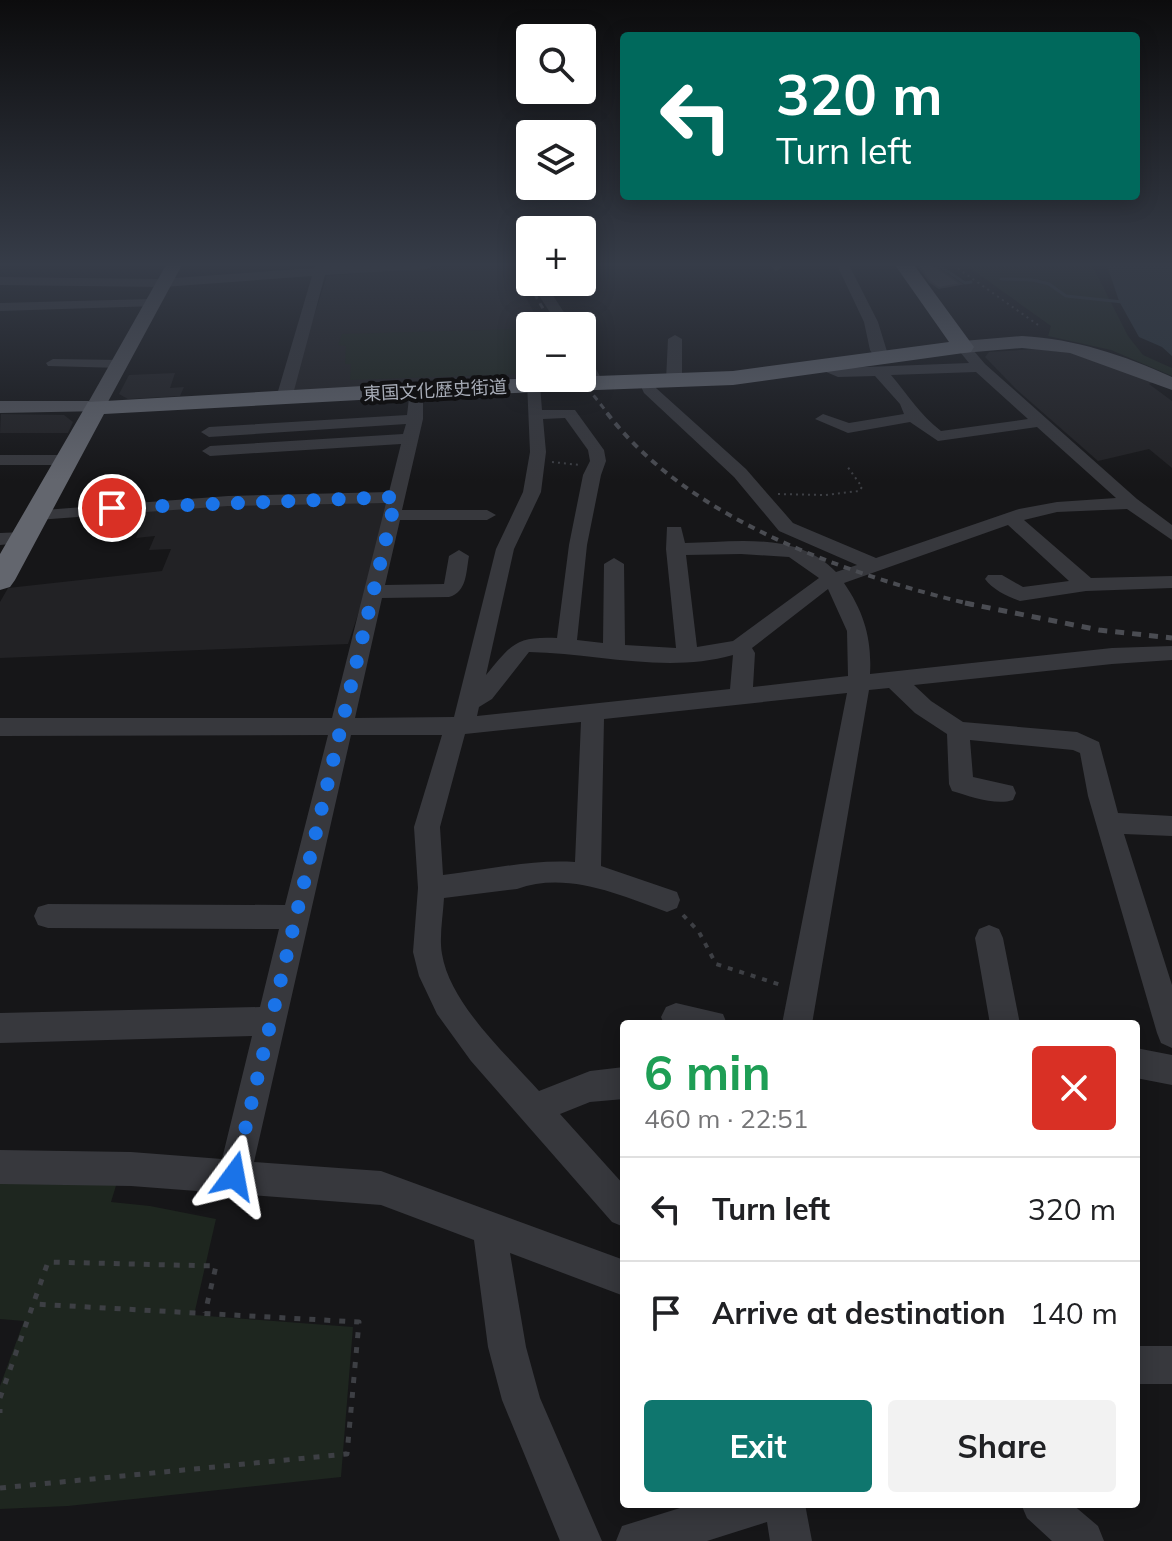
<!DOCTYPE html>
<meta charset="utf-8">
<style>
:root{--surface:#fff;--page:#f2f2f2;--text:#202124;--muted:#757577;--line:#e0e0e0;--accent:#0f766e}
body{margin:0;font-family:Mulish,"Noto Sans JP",sans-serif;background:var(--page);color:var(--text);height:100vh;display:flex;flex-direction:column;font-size:30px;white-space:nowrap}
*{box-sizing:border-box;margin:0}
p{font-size:26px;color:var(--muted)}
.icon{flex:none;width:44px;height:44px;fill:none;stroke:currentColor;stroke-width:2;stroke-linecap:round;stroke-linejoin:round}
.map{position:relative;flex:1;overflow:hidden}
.side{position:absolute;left:620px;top:1020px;width:520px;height:488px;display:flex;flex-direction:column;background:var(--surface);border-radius:8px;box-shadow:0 4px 20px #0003}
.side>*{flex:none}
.banner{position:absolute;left:620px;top:32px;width:520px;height:168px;border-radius:8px;box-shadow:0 4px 20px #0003;background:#00695c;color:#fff;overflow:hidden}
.tools{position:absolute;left:516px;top:24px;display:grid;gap:16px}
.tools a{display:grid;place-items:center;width:80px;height:80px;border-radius:8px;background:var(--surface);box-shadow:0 4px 20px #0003;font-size:40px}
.pin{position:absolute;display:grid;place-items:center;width:68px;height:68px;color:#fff;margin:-34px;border:4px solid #fff;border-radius:50%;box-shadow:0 2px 8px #0007}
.me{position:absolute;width:88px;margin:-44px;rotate:13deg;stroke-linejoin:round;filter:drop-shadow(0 0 6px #0008)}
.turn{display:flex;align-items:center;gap:28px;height:168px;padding:0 24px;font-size:36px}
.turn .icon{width:104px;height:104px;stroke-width:2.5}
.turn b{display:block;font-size:56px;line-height:68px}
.round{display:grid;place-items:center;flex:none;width:84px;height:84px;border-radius:8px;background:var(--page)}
.overview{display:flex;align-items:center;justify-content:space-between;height:136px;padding:0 24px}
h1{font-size:48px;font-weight:700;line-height:60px;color:#1e9e55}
.button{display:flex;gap:16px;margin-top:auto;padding:16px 24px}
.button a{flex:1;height:92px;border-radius:8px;background:var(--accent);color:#fff;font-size:32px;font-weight:700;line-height:92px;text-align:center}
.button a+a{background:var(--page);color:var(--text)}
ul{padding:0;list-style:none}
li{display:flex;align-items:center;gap:24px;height:104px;padding:0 24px;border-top:2px solid var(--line)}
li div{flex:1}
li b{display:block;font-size:30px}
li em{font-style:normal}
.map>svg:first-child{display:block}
.built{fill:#222225}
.green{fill:#1e261f}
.water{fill:#2c353c}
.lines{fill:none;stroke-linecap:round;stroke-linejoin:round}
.stream{stroke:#2c353c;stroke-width:3}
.building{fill:#404145;stroke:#303034;stroke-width:2}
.path-far2{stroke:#3d3f44;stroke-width:2;stroke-dasharray:2 4;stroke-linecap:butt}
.path-far1{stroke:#3d3f44;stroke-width:4;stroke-dasharray:5 7;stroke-linecap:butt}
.path{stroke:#3d3f44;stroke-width:5;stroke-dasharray:6 9;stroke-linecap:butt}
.minor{fill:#37383d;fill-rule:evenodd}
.major{fill:#53555c;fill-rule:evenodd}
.highway{fill:#63666e;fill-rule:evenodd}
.rail-far2{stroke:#4a4c52;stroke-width:3;stroke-dasharray:6 5;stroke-linecap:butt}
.rail-far1{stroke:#4a4c52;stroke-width:4;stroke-dasharray:7 6;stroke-linecap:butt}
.rail{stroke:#4a4c52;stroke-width:5;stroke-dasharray:9 8;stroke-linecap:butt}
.route{stroke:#1a73e8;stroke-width:14;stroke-dasharray:0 25.2}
.labels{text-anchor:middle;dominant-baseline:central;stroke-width:8;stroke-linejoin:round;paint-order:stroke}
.far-street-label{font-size:18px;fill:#a8adb8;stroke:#111113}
</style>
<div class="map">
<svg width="1172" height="1541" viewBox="0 0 1172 1541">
<rect width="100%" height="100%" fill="#161618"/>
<path class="built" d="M467,265H509L541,326H530V378H550L420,380L410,385L289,392L327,276Z
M1036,349L1071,353L1153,382L1149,384L1172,401V468L1149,449L1098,461L1016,389L985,357L989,352Z
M175,373L170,388L184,387L180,396L128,399L119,394L129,375Z
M1,414L64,415L73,422L68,433H0Z
M388,499L364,597L348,644L0,658V602L8,588L162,571L171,549L149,550L155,536L136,538L146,509Z"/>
<path class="green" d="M966,265H1092L1128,336L1143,355L1172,368V376L1111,350L1048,336L1051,326Z
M519,329L522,374L350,380L351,364H345L346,346L338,345L342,334Z
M0,1175L118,1179L111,1202L150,1206L216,1219L194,1315L353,1327L341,1477L68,1506L0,1509V1386L24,1321L0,1319Z"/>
<path class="water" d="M1107,265H1172V356L1162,347L1139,337L1119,301Z"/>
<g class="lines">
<path class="stream" d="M938,265L965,283L971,282
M1001,279L1033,280L1049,284L1066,296L1123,302"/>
</g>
<path class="building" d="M918,265H933L961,284L939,288L930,282Z"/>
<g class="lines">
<path class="path-far2" d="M953,265L1041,327
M552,462L580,465
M778,494L825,495L859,491L862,487L847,466"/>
<path class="path-far1" d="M683,915L699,932L716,964L781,985"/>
<path class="path" d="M0,1398L48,1262L216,1266L205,1313
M0,1409V1413
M0,1488L347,1454L359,1322L33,1304"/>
<path class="minor" d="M315,265H434L428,269L325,275L292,398L284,403L276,398L312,276L163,287L0,285V277L160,279L314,268Z
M770,265H782V267L776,271Z
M837,265H849L878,322L889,358L887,361H877L870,350L864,322Z
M536,282H548L552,294L573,326H559L538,294Z
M151,299L156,300V306L0,311V303Z
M675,335L682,339V380L674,385L666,380L668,339Z
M963,343L968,344L985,364L1137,499L1172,525V540L1127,509L1057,512L1024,520L1091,578L1172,576V588L1086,591L1020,601C1008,597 992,589 985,579L988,575H1002L1023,587L1069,581L1008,525L844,583C864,612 872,639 870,674L1112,648L1172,646V660L1112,664L914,685L931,701L963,722L1077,732L1099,742L1118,813L1172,816V836L1124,834L1172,985V1048L1161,1043L1157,1033L1088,796L1080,753L1073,750L970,740L973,777L1013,786L1016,793L1013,800C996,806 969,796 952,791L949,784L947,734L915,713L889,688L869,690L812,1024H782L847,693L604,719L601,866L677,892L680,900L677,908L667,912C620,895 567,871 517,889L444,898C443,916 439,937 442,954C450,1004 507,1055 539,1091L590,1071L624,1067V1099L590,1102L560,1114L624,1185V1227L612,1222L471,1061L437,1014L419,976L413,952L418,888L414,827L442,735H351L254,1162L381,1171L624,1260V1296L510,1253L526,1347L540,1398L602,1541H560L502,1400L488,1347L474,1240L381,1205L131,1186L0,1184V1150L131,1152L222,1159L252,1036L0,1043V1013L260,1007L279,929L48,928L38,925L34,916L38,907L48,904L285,905L328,735L0,736V718H332L386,503L228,506L37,520L28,515L31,511L228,496L389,492L401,444L210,456L202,451L210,446L403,434L406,424L209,437L201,432L209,427L407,415L410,390L413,387H423V419L402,510H487L496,515L487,520H400L385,585L444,584L449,556L459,550L469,556C466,572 467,592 449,597L382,598L355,718L454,717L496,549L523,492L530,452L527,382H537L540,385L542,410H575L604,450L606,461L601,475L587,545L577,640L603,643L604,564L614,558L624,564L625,645L676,648L666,549L667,527H681L685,543C735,542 798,531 836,572L857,565L779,531L734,477L644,393L638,380L641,377H651L656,388L746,469L793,523L876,558L1019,509L1057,502L1116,498L1037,427L938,441L910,422L848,433L815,419L823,414L849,423L904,414L900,404L875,376L838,377L819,369V363H829L840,368L969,363L956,347ZM976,372L1028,419L941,431C919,414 909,396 891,375ZM565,418L588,450L590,461L583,475L569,545L557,638C515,636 511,645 486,675L514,549L541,492L546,452L543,419ZM741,554L789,557L819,578L733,641L697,647L686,555ZM828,589L847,631L848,676L753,687L755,653L752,648ZM529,652C596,653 666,674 733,655L730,689L477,716L479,707L492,699ZM581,722L575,862C531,859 487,870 443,875L440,827L465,734Z
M582,352L589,356L603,382L600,385L595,387C580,382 582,364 582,352Z
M53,359L121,360L128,364L121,368L48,366L46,363Z
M0,455H68L76,460L68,465H0Z
M24,532L33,538L31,542L0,545V533Z
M989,925L999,929L1003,938L1020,1024H990L975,938L979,929Z
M676,1003L723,1014L727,1024H664L661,1017L666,1007Z
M1136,1048L1172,1055V1085L1136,1078Z
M1136,1346H1172V1384H1136Z
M693,1504H805L812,1541H770L767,1522L707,1541H616L622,1526Z
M1021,1504H1072L1098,1526L1104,1541H1052L1027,1518Z"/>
<path class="major" d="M166,265H182L103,411L0,413V401H89Z
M1022,336C1076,339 1123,355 1172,377V390L1070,353L1022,348L963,353L953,347L963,341Z"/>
<path class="highway" d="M895,265H914L974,347L971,352L733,385L432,396L104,414L15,580L10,587L0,590V554L88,402L432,382L733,371L949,342Z"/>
<path class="rail-far2" d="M518,265L553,326
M580,378L609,415"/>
<path class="rail-far1" d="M607,413C689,520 847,575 974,605"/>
<path class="rail" d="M965,603L1099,630L1172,638"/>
</g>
<linearGradient id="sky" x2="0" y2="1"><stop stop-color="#0c0c0d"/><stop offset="0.55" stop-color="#363c48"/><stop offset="1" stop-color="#363c48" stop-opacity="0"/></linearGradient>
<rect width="1172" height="481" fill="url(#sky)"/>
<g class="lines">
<path class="route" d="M112,508L396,497L234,1176"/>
</g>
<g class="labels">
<g class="far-street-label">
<text transform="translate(435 390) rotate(-3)">東国文化歴史街道</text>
</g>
</g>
</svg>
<div class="tools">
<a><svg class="icon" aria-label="search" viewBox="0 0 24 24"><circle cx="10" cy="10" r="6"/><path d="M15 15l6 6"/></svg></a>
<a><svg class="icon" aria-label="layers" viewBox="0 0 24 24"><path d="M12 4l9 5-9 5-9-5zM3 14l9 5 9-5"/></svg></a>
<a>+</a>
<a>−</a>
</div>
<div class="pin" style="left:112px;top:508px;background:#d93025"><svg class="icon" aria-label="arrive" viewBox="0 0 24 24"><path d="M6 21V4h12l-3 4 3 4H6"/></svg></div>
<svg class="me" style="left:234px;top:1176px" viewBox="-20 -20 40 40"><path d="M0-17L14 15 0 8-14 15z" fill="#1a73e8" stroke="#fff" stroke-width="4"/></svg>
<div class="banner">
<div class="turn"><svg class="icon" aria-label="left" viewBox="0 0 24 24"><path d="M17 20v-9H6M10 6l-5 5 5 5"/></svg><div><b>320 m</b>Turn left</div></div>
</div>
<section class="side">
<div class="overview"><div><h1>6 min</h1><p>460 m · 22:51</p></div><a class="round" style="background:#d93025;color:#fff"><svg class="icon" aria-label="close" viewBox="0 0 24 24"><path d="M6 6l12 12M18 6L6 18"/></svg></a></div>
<ul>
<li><svg class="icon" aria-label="left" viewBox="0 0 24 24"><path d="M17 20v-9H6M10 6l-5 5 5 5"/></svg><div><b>Turn left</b></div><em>320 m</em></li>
<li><svg class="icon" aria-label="arrive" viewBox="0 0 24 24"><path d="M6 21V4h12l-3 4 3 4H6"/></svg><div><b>Arrive at destination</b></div><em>140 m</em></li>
</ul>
<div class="button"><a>Exit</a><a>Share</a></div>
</section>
</div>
